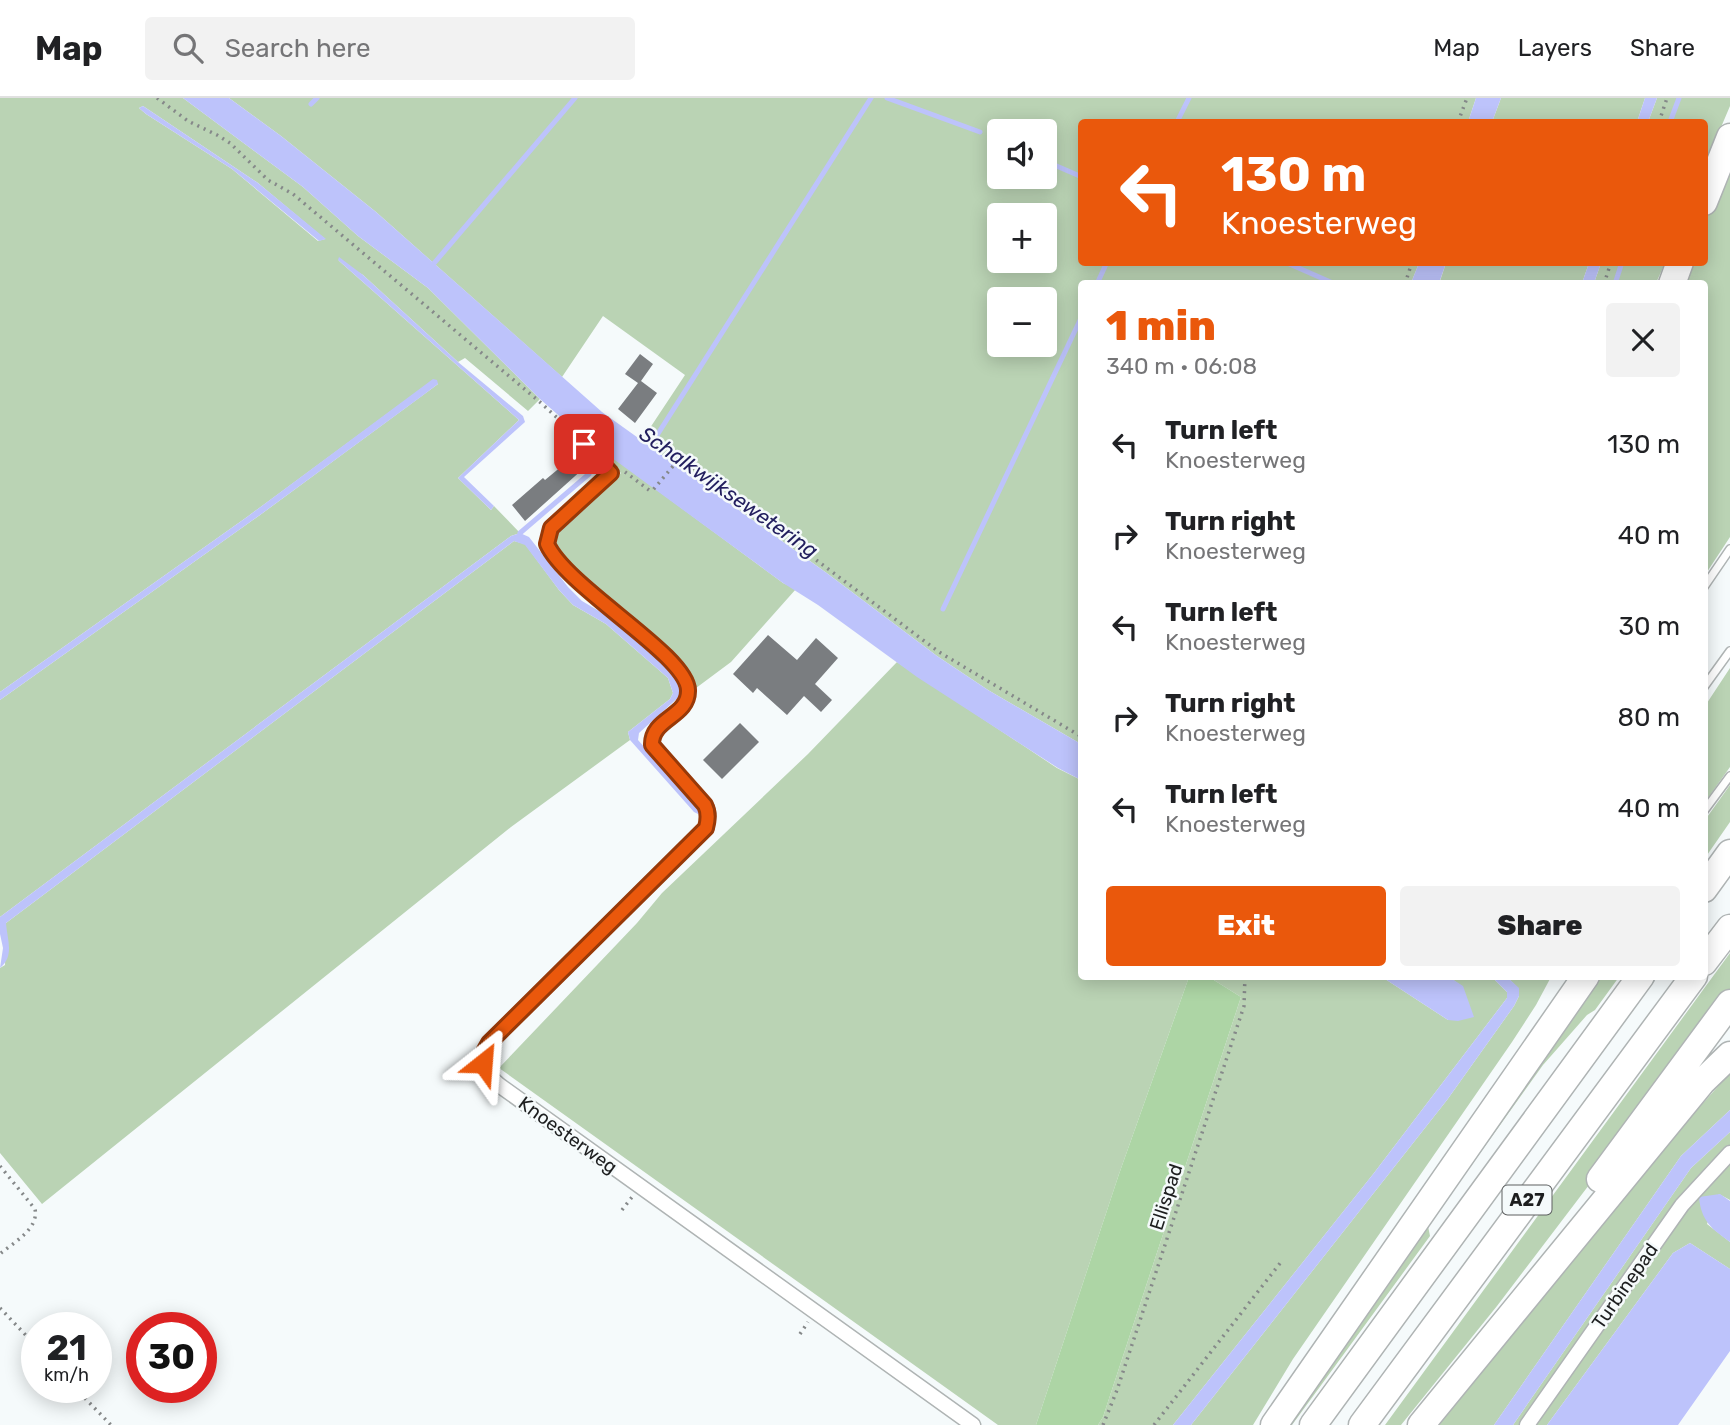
<!DOCTYPE html>
<meta charset="utf-8">
<style>
:root{--surface:#fff;--page:#f2f2f2;--text:#202124;--muted:#757577;--line:#e0e0e0;--accent:#ea580c}
body{margin:0;font-family:Rubik,sans-serif;background:var(--page);color:var(--text);height:100vh;display:flex;flex-direction:column;font-size:26px;white-space:nowrap}
*{box-sizing:border-box;margin:0}
p{font-size:23px;color:var(--muted)}
.icon{flex:none;width:38px;height:38px;fill:none;stroke:currentColor;stroke-width:2;stroke-linecap:round;stroke-linejoin:round}
.map{position:relative;flex:1;overflow:hidden}
.details{position:absolute;left:1078px;top:182px;width:630px;height:700px;display:flex;flex-direction:column;background:var(--surface);border-radius:7px;box-shadow:0 4px 18px #0003}
.details>*{flex:none}
.top-card{position:absolute;left:1078px;top:21px;width:630px;height:147px;border-radius:7px;box-shadow:0 4px 18px #0003;background:#ea580c;color:#fff;overflow:hidden}
.controls{position:absolute;left:987px;top:21px;display:grid;gap:14px}
.controls a{display:grid;place-items:center;width:70px;height:70px;border-radius:7px;background:var(--surface);box-shadow:0 4px 18px #0003;font-size:35px}
.speed{position:absolute;left:21px;top:1214px;display:flex;gap:14px;font-size:35px;font-weight:700;text-align:center}
.speed>*{display:grid;place-content:center;width:91px;height:91px;border-radius:50%;background:var(--surface);box-shadow:0 4px 18px #0003;line-height:1}
.speed small{font-size:18px;font-weight:400}
.speed .limit{border:10px solid #d22;background:#fff;color:#111}
.pin{position:absolute;display:grid;place-items:center;width:60px;height:60px;color:#fff;margin:-30px;border-radius:14px;box-shadow:0 4px 10px #0006}
.me{position:absolute;width:77px;margin:-38px;rotate:28deg;stroke-linejoin:round;filter:drop-shadow(0 0 5px #0008)}
.turn{display:flex;align-items:center;gap:24px;height:147px;padding:0 28px;font-size:32px}
.turn .icon{width:91px;height:91px;stroke-width:2.5}
.turn b{display:block;font-size:49px;line-height:60px}
.round{display:grid;place-items:center;flex:none;width:74px;height:74px;border-radius:7px;background:var(--page)}
.summary{display:flex;align-items:center;justify-content:space-between;height:119px;padding:0 28px}
h1{font-size:42px;font-weight:800;line-height:52px;color:var(--accent)}
.primary-button{display:flex;gap:14px;margin-top:auto;padding:14px 28px}
.primary-button a{flex:1;height:80px;border-radius:7px;background:var(--accent);color:#fff;font-size:28px;font-weight:800;line-height:80px;text-align:center}
.primary-button a+a{background:var(--page);color:var(--text)}
ul{padding:0;list-style:none}
li{display:flex;align-items:center;gap:21px;height:91px;padding:0 28px}
li div{flex:1}
li b{display:block;font-size:26px}
li em{font-style:normal}
header{display:flex;align-items:center;gap:42px;box-sizing:border-box;height:98px;padding:0 35px;background:var(--surface);border-bottom:2px solid var(--line)}
header strong{font-size:33px}
nav{display:flex;gap:38px;margin-inline-start:auto;font-size:24px}
.search{width:490px;height:63px;background:var(--page);display:flex;align-items:center;gap:18px;box-sizing:border-box;padding:0 24px;border-radius:7px;color:var(--muted);font-size:26px}
.map>svg:first-child{display:block}
.green{fill:#bad3b4;fill-rule:evenodd}
.forest{fill:#add5a5}
.water{fill:#bdc3fb}
.lines{fill:none;stroke-linecap:round;stroke-linejoin:round}
.stream{stroke:#bdc3fb;stroke-width:5}
.building{fill:#7a7d80}
.lane-casing{stroke:#afb4b4;stroke-width:10}
.street-casing{stroke:#afb4b4;stroke-width:17}
.highway-casing{stroke:#afb4b4;stroke-width:29}
.path{stroke:#858889;stroke-width:3.5;stroke-dasharray:2 5;stroke-linecap:butt}
.lane{stroke:#fff;stroke-width:7}
.street{stroke:#fff;stroke-width:14}
.highway{stroke:#fff;stroke-width:26}
.route-casing{stroke:#983908;stroke-width:18}
.route{stroke:#ea580c;stroke-width:12}
.labels{text-anchor:middle;dominant-baseline:central;stroke-width:5;stroke-linejoin:round;paint-order:stroke}
.shield{fill:#f5fafb;stroke:#5e6061;stroke-width:2}
.shield-label{font-size:18px;font-weight:bold;fill:#1d1e1f}
.street-label{font-size:19px;fill:#1d1e1f;stroke:#f5fafb}
.water-label{font-size:21px;font-style:italic;fill:#23205f;stroke:#f5fafb}
</style>
<header>
<strong>Map</strong>
<div class="search"><svg class="icon" aria-label="search" viewBox="0 0 24 24"><circle cx="10" cy="10" r="6"/><path d="M15 15l6 6"/></svg>Search here</div>
<nav><a>Map</a><a>Layers</a><a>Share</a></nav>
</header>
<div class="map">
<svg width="1730" height="1327" viewBox="0 0 1730 1327">
<rect width="100%" height="100%" fill="#f5fafb"/>
<path class="green" d="M0,0H183L303,89L358,138L428,190L540,301L528,313L465,260L458,264L363,177L338,162L519,322L458,380L491,412L494,408L520,435L511,438L0,819V602L260,417L438,286L433,282L247,419L0,594ZM143,8L258,85L325,141L318,143L232,71L146,16L139,10Z
M229,0H1476L1468,24H1082V164L1419,165L1411,185L1082,186L1081,646L988,592L937,558L828,476L642,342L685,277L603,218L562,279L376,114L281,38ZM999,33H1045V79H999ZM999,117H1045V163H999ZM999,201H1045V247H999Z
M1501,0H1645L1637,24H1492Z
M1657,0H1730V8L1705,67L1704,24H1648Z
M1730,62V439L1705,477L1704,186H1678L1687,165L1704,164L1705,119Z
M1446,165H1589L1582,185L1439,186Z
M1601,165V164L1665,165L1656,185H1594Z
M596,347L783,485L796,491L731,564L692,593L590,492L552,446L557,432L583,412L621,375L595,352Z
M514,443L525,446L559,492L573,507L606,526L668,580L673,595L670,601L628,634L630,642L511,729L42,1106L0,1055V870L5,867L6,825Z
M897,564L1057,670L1081,682L1082,878L1189,879L1119,1076L1036,1327H998L499,970L637,825L662,795L808,656Z
M1730,570V669L1705,704V608Z
M1730,687V724L1705,760V722Z
M1730,855V895L1630,1033L1497,1208L1401,1327H1385Z
M1209,879H1382L1448,922L1463,889L1449,879H1492L1507,894V900L1374,1075L1173,1327H1098L1103,1319L1241,899Z
M1507,879H1551L1536,907L1512,944L1293,1261L1253,1327H1191L1447,1002L1514,908L1519,898V891Z
M1592,879H1619L1595,912L1587,917L1543,967L1428,1128L1430,1138L1292,1327H1280Z
M1730,975V1012L1681,1058L1494,1327H1439L1670,1042Z
M1730,1034V1102L1719,1096L1707,1126L1730,1144V1171L1690,1145L1673,1155L1547,1327H1513L1691,1070Z"/>
<path class="forest" d="M1189,879H1209L1241,899L1103,1319L1098,1327H1036L1119,1076Z"/>
<path class="water" d="M183,0H229L281,38L376,114L602,314L828,476L937,558L988,592L1081,646V682L1058,670L917,579L818,507L783,485L582,338L540,301L428,190L358,138L303,89Z
M1476,0H1501L1492,24H1468Z
M1645,0H1657L1648,24H1637Z
M143,8L258,85L326,141L319,143L232,71L146,16L139,10Z
M339,159L363,177L458,264L523,318L525,324L464,379L494,408L491,412L458,380L519,322L338,162Z
M1419,165H1446L1439,185H1411Z
M1589,165H1601L1594,185H1582Z
M433,281L437,282L438,286L422,298L260,417L0,602V594L247,419Z
M520,435L529,439L568,489L582,503L621,526L675,577L682,589L681,597L639,635L638,642L700,712V717L694,714L630,642L628,634L670,601L673,595L668,580L606,526L573,507L559,492L525,447L514,443L6,825C7,841 15,858 0,870L3,850L0,836V819L511,438Z
M1382,879H1449L1463,888L1474,919L1458,923L1448,922Z
M1492,879H1507L1519,890V898L1514,908L1447,1002L1191,1327H1173L1374,1075L1507,900V894Z
M1730,1012V1034L1691,1070L1513,1327H1494L1681,1058Z
M1720,1096L1730,1103V1144C1712,1131 1701,1123 1699,1099Z
M1690,1145L1730,1171V1253L1678,1327H1547L1673,1155Z"/>
<g class="lines">
<path class="stream" d="M887,0L980,34
M311,6L317,0
M1177,24L1189,0
M1670,24L1679,0
M1045,63L1082,79
M1285,164L1335,186
M430,170L575,0
M1097,186L1107,164
M1615,186L1622,164
M647,353L871,0
M520,435L589,376
M943,511L1082,218"/>
</g>
<path class="building" d="M640,256L653,266L641,283L657,295L635,325L618,311L638,285L625,276Z
M574,358L584,370L525,423L512,407L543,380L545,382Z
M768,537L797,562L816,540L838,560L815,586L832,602L821,614L804,598L787,617L757,590L753,595L733,576Z
M740,625L759,644L722,681L703,662Z"/>
<g class="lines">
<defs>
<path id="lane" d="M584,346L611,375
M1704,489L1730,451
M1704,589L1730,553
M1704,713L1730,678"/>
<path id="street" d="M611,375L551,431L547,446C567,490 687,556 688,592C689,619 651,620 652,647L705,707C710,715 708,722 706,730L489,945C479,962 485,975 499,987L973,1327
M1527,1327L1682,1107L1730,1055"/>
<path id="highway" d="M1704,104L1730,39
M1672,186L1680,164
M1704,791L1730,755
M1704,864L1730,830
M1600,1081L1730,905
M1274,1327L1586,878
M1313,1327L1641,878
M1362,1327L1694,878
M1421,1327L1702,984L1730,957"/>
</defs>
<use href="#lane" class="lane-casing"/>
<use href="#street" class="street-casing"/>
<use href="#highway" class="highway-casing"/>
<path class="path" d="M157,0L188,23L217,37L230,45L268,82L293,96L541,305L578,339
M1458,24L1467,0
M1659,24L1667,0
M1405,186L1412,164
M1604,186L1611,164
M625,374L649,392H653L679,361L688,366L939,554L1082,639
M457,981L470,967
M0,1068L35,1111C39,1131 14,1144 0,1156
M622,1112L632,1099
M0,1210L37,1249
M800,1236L808,1224
M75,1290L111,1327
M1103,1327L1117,1292L1244,908L1245,878
M1154,1327L1281,1164"/>
<use href="#lane" class="lane"/>
<use href="#street" class="street"/>
<use href="#highway" class="highway"/>
</g>
<g class="lines">
<defs>
<path id="route" d="M483,965L485,952L489,945L706,730C708,722 709,715 705,707L652,647C651,620 689,619 688,592C687,557 567,490 547,446L551,430L611,375L584,346"/>
</defs>
<use href="#route" class="route-casing"/>
<use href="#route" class="route"/>
</g>
<g class="labels">
<rect class="shield" x="1502.5" y="1087.5" width="49" height="29" rx="5"/>
<g class="shield-label">
<text x="1527" y="1102">A27</text>
</g>
<g class="street-label">
<text transform="translate(568 1037) rotate(36)">Knoesterweg</text>
<text transform="translate(1166 1099) rotate(-72)">Ellispad</text>
<text transform="translate(1625 1188) rotate(-55)">Turbinepad</text>
</g>
<g class="water-label">
<text transform="translate(729 394) rotate(35)">Schalkwijksewetering</text>
</g>
</g>
</svg>
<div class="controls">
<a><svg class="icon" aria-label="sound" viewBox="0 0 24 24"><path d="M4 9h4l5-4v14l-5-4H4zM17 9q2 3 0 6"/></svg></a>
<a>+</a>
<a>−</a>
</div>
<div class="speed"><div>21<small>km/h</small></div><div class="limit">30</div></div>
<div class="pin" style="left:584px;top:346px;background:#d93025"><svg class="icon" aria-label="arrive" viewBox="0 0 24 24"><path d="M6 21V4h12l-3 4 3 4H6"/></svg></div>
<svg class="me" style="left:483px;top:965px" viewBox="-20 -20 40 40"><path d="M0-17L14 15 0 8-14 15z" fill="#ea580c" stroke="#fff" stroke-width="4"/></svg>
<div class="top-card">
<div class="turn"><svg class="icon" aria-label="left" viewBox="0 0 24 24"><path d="M17 20v-9H6M10 6l-5 5 5 5"/></svg><div><b>130 m</b>Knoesterweg</div></div>
</div>
<section class="details">
<div class="summary"><div><h1>1 min</h1><p>340 m · 06:08</p></div><a class="round"><svg class="icon" aria-label="close" viewBox="0 0 24 24"><path d="M6 6l12 12M18 6L6 18"/></svg></a></div>
<ul>
<li><svg class="icon" aria-label="left" viewBox="0 0 24 24"><path d="M17 20v-9H6M10 6l-5 5 5 5"/></svg><div><b>Turn left</b><p>Knoesterweg</p></div><em>130 m</em></li>
<li><svg class="icon" aria-label="right" viewBox="0 0 24 24"><path d="M7 20v-9h11M14 6l5 5-5 5"/></svg><div><b>Turn right</b><p>Knoesterweg</p></div><em>40 m</em></li>
<li><svg class="icon" aria-label="left" viewBox="0 0 24 24"><path d="M17 20v-9H6M10 6l-5 5 5 5"/></svg><div><b>Turn left</b><p>Knoesterweg</p></div><em>30 m</em></li>
<li><svg class="icon" aria-label="right" viewBox="0 0 24 24"><path d="M7 20v-9h11M14 6l5 5-5 5"/></svg><div><b>Turn right</b><p>Knoesterweg</p></div><em>80 m</em></li>
<li><svg class="icon" aria-label="left" viewBox="0 0 24 24"><path d="M17 20v-9H6M10 6l-5 5 5 5"/></svg><div><b>Turn left</b><p>Knoesterweg</p></div><em>40 m</em></li>
</ul>
<div class="primary-button"><a>Exit</a><a>Share</a></div>
</section>
</div>
